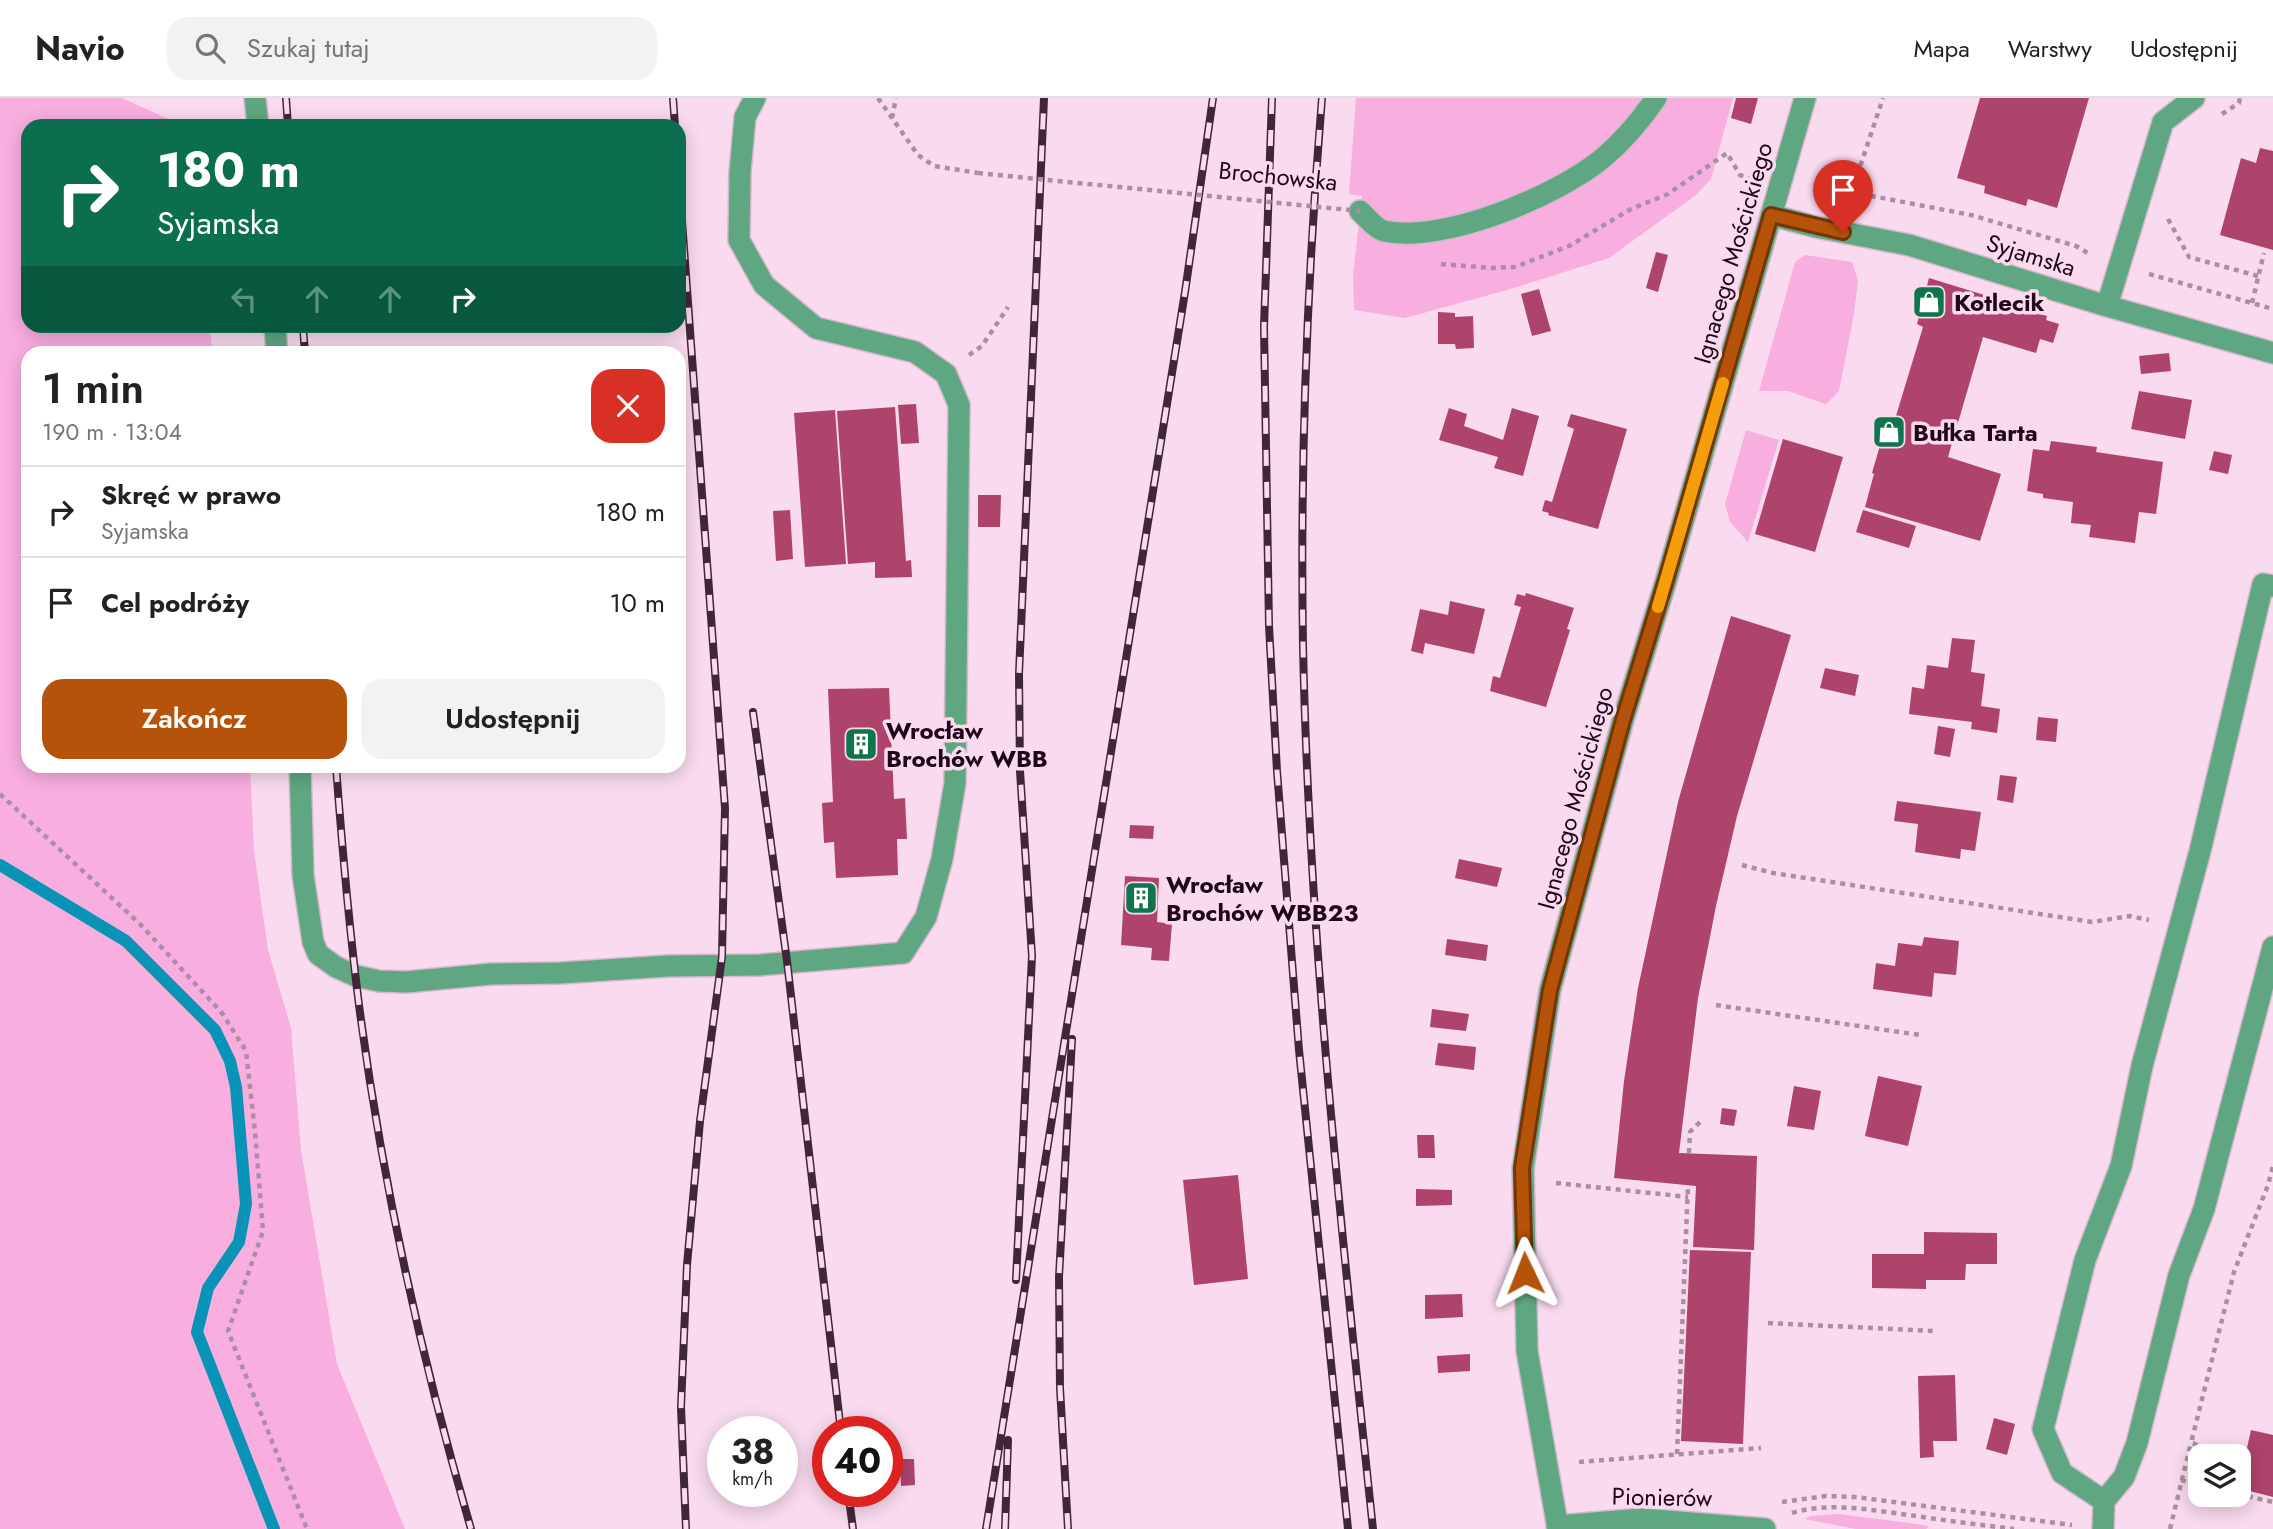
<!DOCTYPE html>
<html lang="pl">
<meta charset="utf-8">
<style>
:root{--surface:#fff;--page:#f2f2f2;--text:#222;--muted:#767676;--line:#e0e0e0;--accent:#b45309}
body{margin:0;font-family:Jost,sans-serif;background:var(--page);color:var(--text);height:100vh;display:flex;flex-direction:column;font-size:26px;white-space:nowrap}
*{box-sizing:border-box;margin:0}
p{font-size:23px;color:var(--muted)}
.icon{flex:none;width:38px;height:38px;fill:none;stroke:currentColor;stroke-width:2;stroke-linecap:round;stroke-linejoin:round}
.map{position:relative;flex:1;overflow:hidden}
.sheet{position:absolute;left:21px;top:248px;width:665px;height:427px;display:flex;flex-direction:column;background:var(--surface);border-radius:21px;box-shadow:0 4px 18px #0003}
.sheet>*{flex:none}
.hud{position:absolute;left:21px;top:21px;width:665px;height:214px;border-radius:21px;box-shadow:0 4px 18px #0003;background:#0b6e4f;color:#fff;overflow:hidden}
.tools{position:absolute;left:2188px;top:1346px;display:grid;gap:14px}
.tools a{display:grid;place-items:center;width:63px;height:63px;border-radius:14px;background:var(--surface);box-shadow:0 4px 18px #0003;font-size:35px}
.speed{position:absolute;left:707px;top:1318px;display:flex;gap:14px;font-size:35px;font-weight:700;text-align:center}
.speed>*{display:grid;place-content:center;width:91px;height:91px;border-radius:50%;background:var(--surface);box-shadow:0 4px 18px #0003;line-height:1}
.speed small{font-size:18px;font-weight:400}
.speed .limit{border:10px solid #d22;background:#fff;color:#111}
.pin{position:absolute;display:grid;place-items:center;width:60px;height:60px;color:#fff;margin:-72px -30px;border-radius:50% 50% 50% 0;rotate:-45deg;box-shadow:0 0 7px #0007}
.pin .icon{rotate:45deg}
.me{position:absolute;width:77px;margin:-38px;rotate:358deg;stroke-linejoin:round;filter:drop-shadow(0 0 5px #0008)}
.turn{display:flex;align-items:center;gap:24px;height:147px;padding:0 21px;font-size:32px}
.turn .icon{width:91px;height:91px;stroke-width:2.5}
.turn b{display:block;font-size:49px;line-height:60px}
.lanes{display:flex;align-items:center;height:66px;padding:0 21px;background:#0003;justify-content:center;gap:35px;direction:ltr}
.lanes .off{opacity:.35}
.round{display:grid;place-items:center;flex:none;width:74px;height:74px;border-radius:21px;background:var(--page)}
.summary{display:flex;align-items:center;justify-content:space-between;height:119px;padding:0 21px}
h1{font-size:42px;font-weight:600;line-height:52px}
.action{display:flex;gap:14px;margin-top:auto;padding:14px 21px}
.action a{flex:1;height:80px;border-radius:21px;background:var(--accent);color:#fff;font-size:28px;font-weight:600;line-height:80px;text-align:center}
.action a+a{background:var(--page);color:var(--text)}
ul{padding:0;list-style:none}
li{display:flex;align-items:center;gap:21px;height:91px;padding:0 21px;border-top:2px solid var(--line)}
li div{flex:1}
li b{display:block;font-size:26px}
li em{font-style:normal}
header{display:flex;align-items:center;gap:42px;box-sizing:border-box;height:98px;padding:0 35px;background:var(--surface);border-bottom:2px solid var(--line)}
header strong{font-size:33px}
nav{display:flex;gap:38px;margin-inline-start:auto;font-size:24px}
.search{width:490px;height:63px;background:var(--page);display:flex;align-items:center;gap:18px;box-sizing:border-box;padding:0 24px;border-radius:21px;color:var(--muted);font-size:26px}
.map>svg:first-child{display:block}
.green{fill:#f9aee0}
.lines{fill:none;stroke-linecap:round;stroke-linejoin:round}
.stream{stroke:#0993b6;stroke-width:12}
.building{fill:#ae446b}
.minor-casing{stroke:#d6b8cc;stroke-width:24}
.path{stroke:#ab8ea1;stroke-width:4.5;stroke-dasharray:5 5;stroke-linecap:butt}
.minor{stroke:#5fa782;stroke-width:21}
.rail-casing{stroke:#402639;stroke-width:8}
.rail{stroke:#f9daee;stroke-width:5;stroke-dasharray:16;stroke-linecap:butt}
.path-bridge{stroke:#ab8ea1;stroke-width:4.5;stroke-dasharray:5 5;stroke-linecap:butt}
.route-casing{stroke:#753606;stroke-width:18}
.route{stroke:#b45309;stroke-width:12}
.slow{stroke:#f59e0b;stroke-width:12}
.labels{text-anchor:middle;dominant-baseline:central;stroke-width:7;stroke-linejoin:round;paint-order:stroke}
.street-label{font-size:24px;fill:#1f0618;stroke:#f9daee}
.poi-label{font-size:24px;font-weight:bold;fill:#1f0618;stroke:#f9daee;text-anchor:start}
</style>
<header>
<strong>Navio</strong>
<div class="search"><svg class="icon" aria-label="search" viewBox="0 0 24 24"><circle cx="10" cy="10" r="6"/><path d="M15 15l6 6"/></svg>Szukaj tutaj</div>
<nav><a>Mapa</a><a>Warstwy</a><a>Udostępnij</a></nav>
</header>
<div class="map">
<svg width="2273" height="1431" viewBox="0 0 2273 1431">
<rect width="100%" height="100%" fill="#f9daee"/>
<path class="green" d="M0,0H122L177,25V28H28V228H209L213,255L28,256V668L250,669L254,753L268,852L291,930L301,1052L337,1266L405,1431H0Z
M1356,0H1733L1711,81L1696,97L1609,160L1507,192L1405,220L1354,212L1353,177L1362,98L1349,96Z
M1805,157L1852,164L1858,183L1854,216L1839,293L1826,306L1788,293H1759L1795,164Z
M1746,332L1779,342L1748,444L1730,424L1725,406Z
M1839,1416L1917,1426L1929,1428L1926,1431H1856L1805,1421L1811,1418Z"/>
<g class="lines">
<path class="stream" d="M0,767L126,843L215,932L230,963L236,989L246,1106L239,1144L208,1190L197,1234L274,1431"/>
</g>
<path class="building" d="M1736,0H1758L1751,26L1731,20Z
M1980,0H2089L2057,110L2028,101L2026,108L1984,95L1985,88L1957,80Z
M2260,50L2273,53V152L2220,137L2241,60L2256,65Z
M1656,154L1668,157L1658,194L1646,190Z
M1929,180L1994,200L1993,203L2047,218L2046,222L2059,226L2053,245L2040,241L2036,255L1983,239L1948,359L2001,376L1980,443L1865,409L1874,376L1872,375L1885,330L1892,331L1923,229L1917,226Z
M1539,191L1551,233L1532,238L1521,196Z
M1438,214L1455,215V219L1473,218L1474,250L1456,251L1455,246H1438Z
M2169,255L2171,273L2141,276L2139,258Z
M2139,293L2192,302L2185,341L2131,331Z
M916,306L919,345L901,346L898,307Z
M895,309L906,463L911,462L912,479L875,480V464L848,466L837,313Z
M1449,310L1467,316L1464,328L1503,342L1512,310L1539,318L1523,378L1494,370L1498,359L1439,342Z
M835,312L846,466L805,469L794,315Z
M1571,316L1627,331L1598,431L1548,417L1549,415L1542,413L1545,402L1552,404L1574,331L1567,328Z
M1783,341L1843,359L1815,454L1755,436Z
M2051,343L2097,349L2096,354L2163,364L2156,416L2139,414L2135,445L2089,439L2091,427L2071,425L2073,404L2043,400V396L2027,393L2033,351L2049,353Z
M2214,353L2232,357L2228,376L2209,372Z
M978,397H1001L1000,429H978Z
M790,412L793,461L776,463L773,413Z
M1863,412L1916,428L1909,450L1856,434Z
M1526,495L1574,510L1567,531L1570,532L1546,609L1490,593L1493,578L1500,580L1521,509L1514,507L1517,496L1525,498Z
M1450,503L1485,511L1474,556L1425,545L1423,556L1411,553L1420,511L1448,517Z
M1731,518L1791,537L1737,718L1716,808L1698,900L1679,1055L1757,1058L1754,1152L1693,1149L1696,1088L1614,1080L1624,983L1638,890L1678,704Z
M1952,540L1975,542L1971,574L1985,576L1981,608L2000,611L1997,635L1971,631L1972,624L1909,616L1912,589L1924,591L1927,567L1948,570Z
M1825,570L1859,577L1855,598L1820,590Z
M889,590L894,701L905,700L907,741H897L898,777L836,780L834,744L824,745L822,705L833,704L828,591Z
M2038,619L2058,621L2056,644L2036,642Z
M1938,628L1955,631L1950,659L1934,656Z
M2000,677L2017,679L2013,705L1997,702Z
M1897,703L1981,714L1975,753L1961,751L1960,761L1915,754L1918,726L1894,723Z
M1130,727L1154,728L1153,741L1129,740Z
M1459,761L1502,770L1497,789L1455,780Z
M1125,778L1159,780L1157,824L1172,826L1169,863L1151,862L1152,850L1121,847Z
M1924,839L1959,843L1956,877L1934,875L1932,899L1873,891L1876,865L1895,868L1898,845L1922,848Z
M1447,841L1488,847L1486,863L1445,857Z
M1432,911L1469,916L1466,933L1430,929Z
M1438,945L1476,949L1474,972L1435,967Z
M1878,978L1922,988L1908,1048L1865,1038Z
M1794,988L1821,993L1814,1032L1787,1028Z
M1722,1010L1737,1012L1734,1028L1720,1026Z
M1417,1037H1434L1435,1060H1418Z
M1238,1077L1248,1181L1194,1187L1183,1082Z
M1416,1091L1452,1092V1107L1416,1108Z
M1924,1134L1997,1135V1166H1966L1965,1182H1926V1191L1872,1190V1156H1924Z
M1690,1152L1751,1154L1743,1346L1681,1343Z
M1462,1196L1463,1219L1425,1221V1197Z
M1470,1256V1273L1438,1275L1437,1258Z
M1955,1277L1957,1343H1933L1934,1359L1920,1360L1918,1278Z
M1994,1320L2015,1326L2007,1357L1986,1351Z
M2251,1332L2273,1337V1399L2238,1390Z
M900,1361H914L915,1387L901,1388Z"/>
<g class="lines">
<defs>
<path id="minor" d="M255,0L258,28
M1360,113C1366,119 1376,131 1384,133C1443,146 1557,98 1603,60C1623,43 1641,22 1656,0
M1771,117L1816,129L1909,147L2107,208L2273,255
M2107,208L2163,24L2194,0
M275,228L277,256
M300,668L303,777L313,844L318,856L336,869L356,878L379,883L406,884L491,876L560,875L668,868L760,867L903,855L926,819L942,761L955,685L959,307L946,276L915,254L816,230L764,187L739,142L740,74L745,19L755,0
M2104,1403L2062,1375L2043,1331L2085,1162L2121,1068L2142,968L2200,753L2263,486L2273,488
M1557,1428L1642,1421L1765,1431
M1558,1431L1527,1253L1523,1070L1550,892L1623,622L1666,483L1805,0
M2103,1431L2104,1403L2124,1379L2137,1345L2179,1177L2204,1111L2273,849"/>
</defs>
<use href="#minor" class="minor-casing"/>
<path class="path" d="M878,0L918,57L934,68L978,75
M2222,16L2239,5L2240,0
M892,20L896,0
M1851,94L1971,117L2076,148L2091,157
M1851,96L1883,0
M2168,121L2189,159L2258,178
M1441,166L1491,170L1515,169L1569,148L1631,111L1668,96L1727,55L1740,77L1749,80
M2149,176L2273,211
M2252,205L2264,155
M969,257L982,248L1008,209
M0,696L141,827L222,915L246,953L255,1034L263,1133L228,1233L307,1431
M1742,767L1773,775L2092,824L2130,818L2149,822
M1716,907L1920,937
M1689,1055L1690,1034L1700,1024
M1556,1085L1688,1099
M1768,1225L1934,1233
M1677,1356L1688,1088
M2236,1358L2191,1345L2234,1174L2268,1087L2273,1068
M1579,1364L1761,1350
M2181,1382L2200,1387
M2238,1396L2273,1404
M1782,1404L1826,1398L1855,1399L2072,1427
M1792,1415C1831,1403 1876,1413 1916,1418C1949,1423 1981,1427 2014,1431
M2170,1431L2191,1345"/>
<use href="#minor" class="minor"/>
<defs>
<path id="rail" d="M286,0L288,28
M673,0L675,28
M1272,0L1264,229L1269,528L1277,673L1299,952L1348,1431
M1322,0C1307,182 1300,365 1303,547C1309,843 1342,1137 1373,1431
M679,82L725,710L722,859L700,1023L687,1167L681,1309L686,1431
M303,228L305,256
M753,614L787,863L841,1334
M336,668C342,748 349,828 359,907C382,1084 421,1259 471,1431
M1016,1182L1032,858L1020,673L1019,576L1044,0
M848,1393L853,1431
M986,1431L1185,194L1213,0
M1005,1431L1008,1342
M1068,1431L1060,1290L1059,1179L1072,941"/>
</defs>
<use href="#rail" class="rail-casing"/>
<use href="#rail" class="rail"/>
<path class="path-bridge" d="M978,75L1360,113"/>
</g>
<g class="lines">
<defs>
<path id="route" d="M1525,1175L1522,1070L1550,892L1623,622L1666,482L1771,117L1843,134"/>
</defs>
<use href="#route" class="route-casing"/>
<use href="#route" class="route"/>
<path class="slow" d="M1658,509L1723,285"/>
</g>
<defs>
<symbol id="shop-square" viewBox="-11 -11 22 22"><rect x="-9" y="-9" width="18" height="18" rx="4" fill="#10754d" stroke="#f9daee"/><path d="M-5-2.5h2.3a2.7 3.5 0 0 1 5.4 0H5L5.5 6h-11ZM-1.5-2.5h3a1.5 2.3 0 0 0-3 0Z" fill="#fff"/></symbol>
<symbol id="building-square" viewBox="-11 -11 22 22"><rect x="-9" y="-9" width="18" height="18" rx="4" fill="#10754d" stroke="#f9daee"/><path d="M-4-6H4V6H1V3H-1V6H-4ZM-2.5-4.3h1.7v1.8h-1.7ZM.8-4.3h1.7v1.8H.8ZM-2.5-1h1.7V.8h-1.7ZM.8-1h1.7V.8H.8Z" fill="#fff"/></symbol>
</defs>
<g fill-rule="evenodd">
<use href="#shop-square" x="1910" y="185" width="38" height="38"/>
<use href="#shop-square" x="1870" y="315" width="38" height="38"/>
<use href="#building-square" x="842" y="627" width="38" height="38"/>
<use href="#building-square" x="1122" y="781" width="38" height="38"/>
</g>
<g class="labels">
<g class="street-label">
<text transform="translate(1278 78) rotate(6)">Brochowska</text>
<text transform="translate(1733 155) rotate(-74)">Ignacego Mościckiego</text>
<text transform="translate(2031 157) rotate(17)">Syjamska</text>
<text transform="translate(1575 700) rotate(-75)">Ignacego Mościckiego</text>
<text transform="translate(1662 1399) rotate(1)">Pionierów</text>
</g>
<g class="poi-label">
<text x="1954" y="204">Kotlecik</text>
<text x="1913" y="334">Bułka Tarta</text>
<text x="886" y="632">Wrocław<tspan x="886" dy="28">Brochów WBB</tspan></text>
<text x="1166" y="786">Wrocław<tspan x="1166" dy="28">Brochów WBB23</tspan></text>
</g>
</g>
</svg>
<div class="tools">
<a><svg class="icon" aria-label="layers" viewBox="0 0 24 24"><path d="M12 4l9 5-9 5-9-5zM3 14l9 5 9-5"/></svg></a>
</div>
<div class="speed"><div>38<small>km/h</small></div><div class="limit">40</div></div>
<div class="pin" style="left:1843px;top:134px;background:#d93025"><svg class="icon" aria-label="arrive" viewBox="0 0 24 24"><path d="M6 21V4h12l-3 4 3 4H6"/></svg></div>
<svg class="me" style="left:1525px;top:1175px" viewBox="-20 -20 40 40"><path d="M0-17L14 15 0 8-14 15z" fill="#b45309" stroke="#fff" stroke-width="4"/></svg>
<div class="hud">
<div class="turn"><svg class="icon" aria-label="right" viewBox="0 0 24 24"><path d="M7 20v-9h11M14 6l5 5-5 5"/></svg><div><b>180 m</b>Syjamska</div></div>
<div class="lanes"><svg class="icon off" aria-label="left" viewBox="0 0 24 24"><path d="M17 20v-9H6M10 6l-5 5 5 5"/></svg><svg class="icon off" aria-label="ahead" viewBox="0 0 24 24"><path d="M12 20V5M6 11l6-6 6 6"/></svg><svg class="icon off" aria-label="ahead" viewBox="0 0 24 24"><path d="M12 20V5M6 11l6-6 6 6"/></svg><svg class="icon" aria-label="right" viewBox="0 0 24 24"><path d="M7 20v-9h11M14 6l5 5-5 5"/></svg></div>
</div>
<section class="sheet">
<div class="summary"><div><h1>1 min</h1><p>190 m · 13:04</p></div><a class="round" style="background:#d93025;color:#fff"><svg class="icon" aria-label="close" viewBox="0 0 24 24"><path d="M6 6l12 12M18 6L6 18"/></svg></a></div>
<ul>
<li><svg class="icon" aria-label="right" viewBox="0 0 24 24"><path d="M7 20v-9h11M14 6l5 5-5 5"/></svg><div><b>Skręć w prawo</b><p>Syjamska</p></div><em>180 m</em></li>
<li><svg class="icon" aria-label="arrive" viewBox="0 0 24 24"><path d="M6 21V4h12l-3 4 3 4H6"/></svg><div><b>Cel podróży</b></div><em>10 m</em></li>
</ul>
<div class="action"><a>Zakończ</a><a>Udostępnij</a></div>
</section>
</div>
